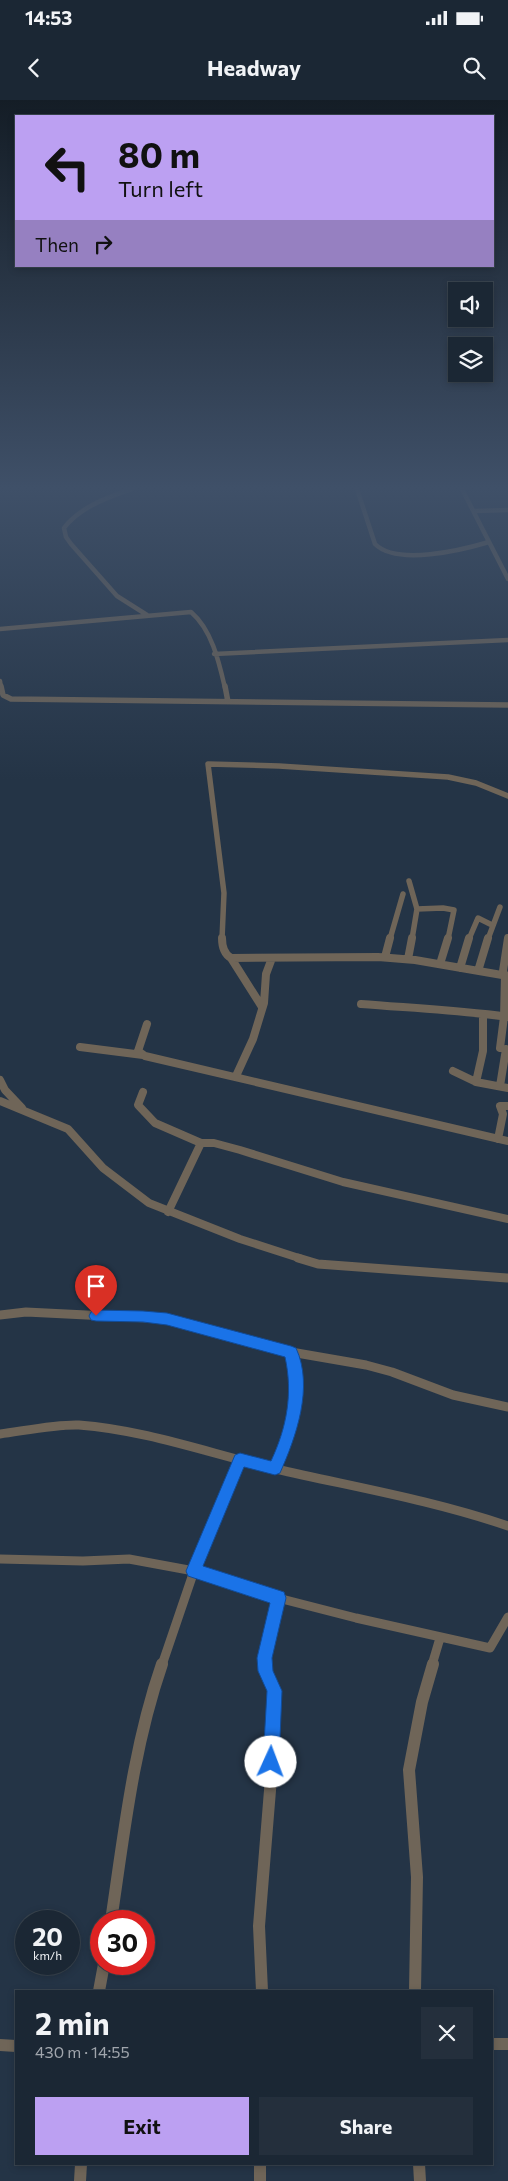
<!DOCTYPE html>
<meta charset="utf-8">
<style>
:root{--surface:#1b2734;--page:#242f3c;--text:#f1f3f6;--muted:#a0a5ac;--line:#39444f;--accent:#bca0f2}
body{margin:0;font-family:Commissioner,sans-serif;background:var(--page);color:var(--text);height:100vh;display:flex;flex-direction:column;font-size:19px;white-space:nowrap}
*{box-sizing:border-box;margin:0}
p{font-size:16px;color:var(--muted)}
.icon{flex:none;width:28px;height:28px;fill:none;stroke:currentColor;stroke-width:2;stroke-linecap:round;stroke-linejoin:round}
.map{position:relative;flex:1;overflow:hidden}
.sheet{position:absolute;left:15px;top:1890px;width:478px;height:175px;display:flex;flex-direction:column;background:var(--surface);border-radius:0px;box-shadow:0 2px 8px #0003,0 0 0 1px var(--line)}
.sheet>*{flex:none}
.hud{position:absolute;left:15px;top:15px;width:479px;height:152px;border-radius:0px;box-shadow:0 2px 8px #0003,0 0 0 1px var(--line);background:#bca0f2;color:#111;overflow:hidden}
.tools{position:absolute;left:448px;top:182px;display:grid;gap:10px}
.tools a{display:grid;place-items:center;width:45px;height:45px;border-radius:0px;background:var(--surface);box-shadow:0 2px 8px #0003,0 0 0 1px var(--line);font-size:25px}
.speed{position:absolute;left:15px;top:1810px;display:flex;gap:10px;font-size:25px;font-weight:700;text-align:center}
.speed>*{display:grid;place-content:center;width:65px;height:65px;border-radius:50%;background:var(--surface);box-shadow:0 2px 8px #0003,0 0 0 1px var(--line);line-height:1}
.speed small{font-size:12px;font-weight:400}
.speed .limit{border:8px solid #d22;background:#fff;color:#111}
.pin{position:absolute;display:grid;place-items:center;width:42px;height:42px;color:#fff;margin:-51px -21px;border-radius:50% 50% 50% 0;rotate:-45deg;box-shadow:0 0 5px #0007}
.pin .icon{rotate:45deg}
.me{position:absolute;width:55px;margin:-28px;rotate:2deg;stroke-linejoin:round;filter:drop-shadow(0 0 4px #0008)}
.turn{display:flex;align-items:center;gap:18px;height:105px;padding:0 20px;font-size:22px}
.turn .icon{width:65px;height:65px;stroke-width:2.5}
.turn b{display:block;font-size:35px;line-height:42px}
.then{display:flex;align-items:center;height:48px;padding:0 20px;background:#0003;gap:10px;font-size:19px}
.round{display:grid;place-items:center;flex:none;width:52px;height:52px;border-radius:0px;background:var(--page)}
.overview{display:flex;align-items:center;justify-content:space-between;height:85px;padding:0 20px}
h1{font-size:30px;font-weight:700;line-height:38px}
.button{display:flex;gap:10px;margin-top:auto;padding:10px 20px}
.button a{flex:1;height:58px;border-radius:0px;background:var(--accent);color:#111;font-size:20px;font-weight:700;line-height:58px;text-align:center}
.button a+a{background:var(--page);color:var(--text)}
.status{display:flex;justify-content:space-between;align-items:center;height:35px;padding:0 25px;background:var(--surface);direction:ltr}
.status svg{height:14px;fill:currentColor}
header{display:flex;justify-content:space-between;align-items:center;height:65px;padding:0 20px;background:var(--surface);font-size:22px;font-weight:700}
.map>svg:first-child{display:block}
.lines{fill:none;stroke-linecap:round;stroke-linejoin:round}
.minor-far4{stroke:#6f6558;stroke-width:4.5}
.minor-far3{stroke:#6f6558;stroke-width:5.5}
.minor-far2{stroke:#6f6558;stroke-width:8}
.minor-far1{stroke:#6f6558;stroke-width:9}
.minor{stroke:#6f6558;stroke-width:12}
.route{fill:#1a73e8;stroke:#114b97}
</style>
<div class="status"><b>14:53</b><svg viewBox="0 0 49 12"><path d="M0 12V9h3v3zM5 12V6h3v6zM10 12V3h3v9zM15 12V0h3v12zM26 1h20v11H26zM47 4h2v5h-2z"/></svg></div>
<header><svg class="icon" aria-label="back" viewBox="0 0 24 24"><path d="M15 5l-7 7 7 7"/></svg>Headway<svg class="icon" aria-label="search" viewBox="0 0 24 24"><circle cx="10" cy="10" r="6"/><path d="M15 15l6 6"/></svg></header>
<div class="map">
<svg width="508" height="2081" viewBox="0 0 508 2081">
<rect width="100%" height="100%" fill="#243446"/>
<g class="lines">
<path class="minor-far4" d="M132,389C108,397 80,407 64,428L66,437L71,444L117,496L147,515
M357,389L375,444C397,466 462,450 489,442
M462,389L508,479
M475,411L508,410
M0,529L191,512C212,530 219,562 225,588
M214,554L508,540
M0,581L1,588"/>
<path class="minor-far3" d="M1,586L3,595L11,599L508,605
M225,586L228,602
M409,781L417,809L412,839
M417,809L443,808L454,810L448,839
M222,839L224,793L208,664L279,666L448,677L476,683L508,696
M390,839L403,794
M469,839L478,818L492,825
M488,839L500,807
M508,839V837"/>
<path class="minor-far2" d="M222,838C222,846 224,854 231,858L378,857L415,860L508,876
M385,857L390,838
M231,858L262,907
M408,859L412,838
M440,864L448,838
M460,868L469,838
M478,871L488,838
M361,904C410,908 459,910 508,917
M147,924L138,951L145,956L508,1041
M80,947L143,955
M500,948L504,917L505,876L503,871L508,838
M453,971L476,982L508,988
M236,976L253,939L264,903L266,874L272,858
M0,980L5,990L22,1008
M476,982L483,951V914
M500,986L506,949
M143,992L138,1005L155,1023L201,1043H214L240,1050L343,1082L508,1119
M0,1001L68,1029L103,1068L149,1103L240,1139L302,1159
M498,1039L503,1014L500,1006H508
M168,1112L201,1043"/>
<path class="minor-far1" d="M298,1158L318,1164L507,1178
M0,1215L26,1212L167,1219L291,1252L366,1265L392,1272L453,1295L508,1307
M0,1334C23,1331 57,1324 79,1325C146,1330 211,1354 276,1369C354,1387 432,1400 508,1426
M275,1369C294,1325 302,1300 291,1252
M0,1459L83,1461L129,1459L194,1471L278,1498L356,1518L490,1548L508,1517
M162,1565L194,1471L240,1359
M266,1565L265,1558L278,1498
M432,1565L440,1538"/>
<path class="minor" d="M111,1821C124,1734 133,1648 162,1564
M99,1891L104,1864
M262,1891L259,1826L271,1678L275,1591L266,1571L265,1564
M415,1891L417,1777L409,1670L422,1602L433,1564
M491,1944H508
M0,1945L16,1946
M260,2064V2081
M419,2064L420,2081
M80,2081L81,2064"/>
</g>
<linearGradient id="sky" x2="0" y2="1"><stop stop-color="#141d26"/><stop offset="0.57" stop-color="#3f5068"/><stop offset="1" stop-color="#3f5068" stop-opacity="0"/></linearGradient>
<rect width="508" height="680" fill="url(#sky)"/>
<path class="route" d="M96,1210L143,1211L167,1213L291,1246L296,1248C314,1287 296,1337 280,1373L275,1375L244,1367L203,1466L278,1490L284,1492L286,1498L272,1558L273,1571L282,1591L279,1662L277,1668L271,1670L265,1668L263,1662L267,1591L258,1571L257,1558L270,1503L194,1478L188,1476L186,1471L235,1355L240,1353L271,1361C287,1327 293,1293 285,1257L167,1225L143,1222L96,1221L91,1220L89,1216L91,1212Z"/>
</svg>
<div class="tools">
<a><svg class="icon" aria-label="sound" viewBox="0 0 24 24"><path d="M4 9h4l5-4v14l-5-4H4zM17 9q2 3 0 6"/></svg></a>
<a><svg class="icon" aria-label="layers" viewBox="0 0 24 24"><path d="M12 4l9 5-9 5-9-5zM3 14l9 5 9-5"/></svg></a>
</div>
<div class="speed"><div>20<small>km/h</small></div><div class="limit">30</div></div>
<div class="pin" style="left:96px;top:1216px;background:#d93025"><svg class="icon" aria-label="arrive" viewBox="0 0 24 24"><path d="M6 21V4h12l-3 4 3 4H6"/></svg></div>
<svg class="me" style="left:271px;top:1662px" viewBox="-20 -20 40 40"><circle r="19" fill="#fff"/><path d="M0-13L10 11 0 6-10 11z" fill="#1a73e8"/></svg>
<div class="hud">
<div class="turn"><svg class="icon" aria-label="left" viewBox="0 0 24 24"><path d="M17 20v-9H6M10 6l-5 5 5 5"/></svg><div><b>80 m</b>Turn left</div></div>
<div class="then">Then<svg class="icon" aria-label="right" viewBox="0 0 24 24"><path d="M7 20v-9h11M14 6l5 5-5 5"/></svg></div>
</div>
<section class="sheet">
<div class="overview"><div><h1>2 min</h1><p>430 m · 14:55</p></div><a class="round"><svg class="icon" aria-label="close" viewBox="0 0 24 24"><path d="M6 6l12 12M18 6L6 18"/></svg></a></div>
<div class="button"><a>Exit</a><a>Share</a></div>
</section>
</div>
